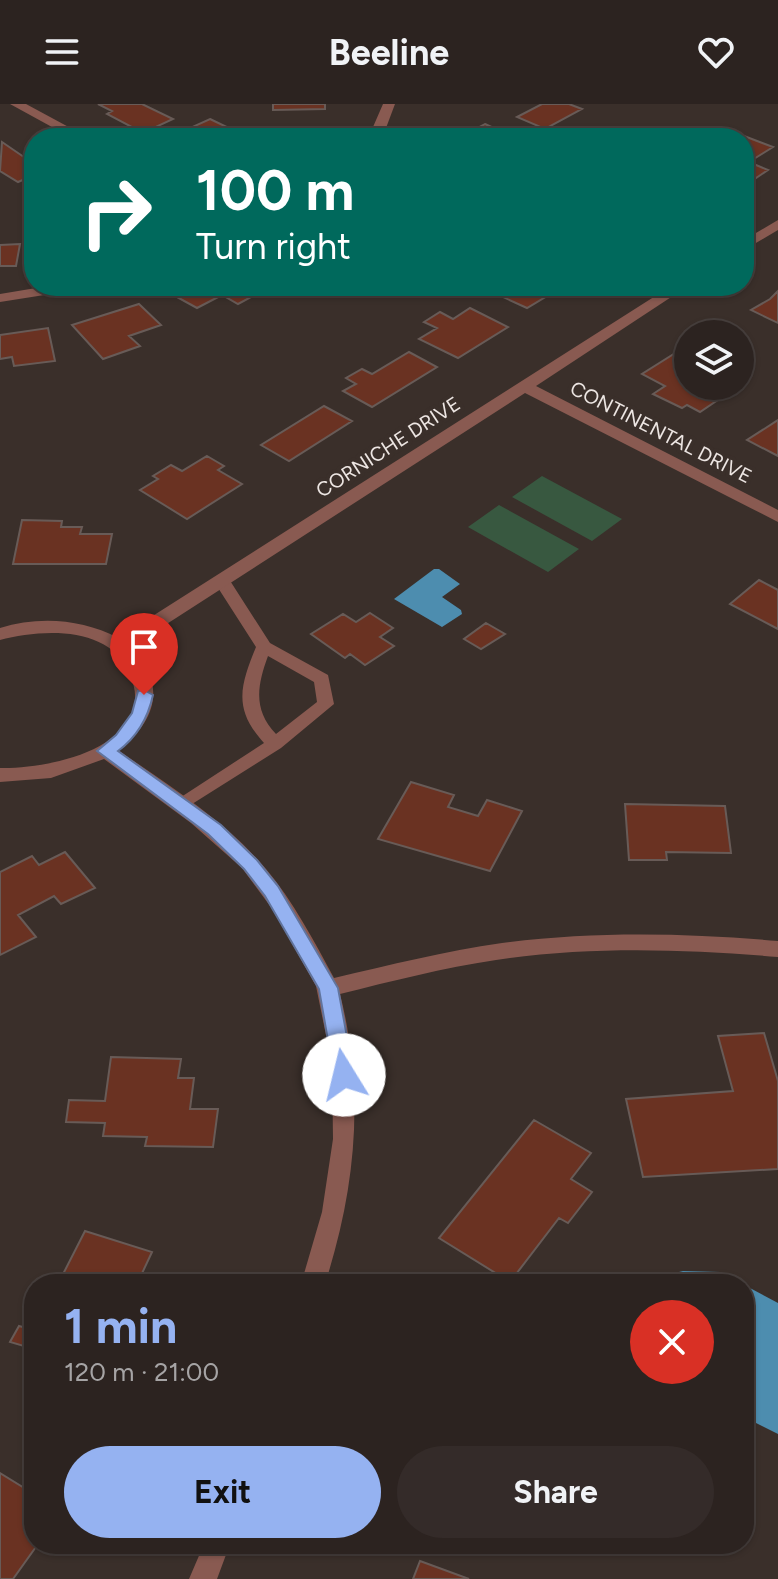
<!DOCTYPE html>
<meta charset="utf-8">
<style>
:root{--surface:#2c2320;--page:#342b29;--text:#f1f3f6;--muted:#a6a4a5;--line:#48403e;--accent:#95b2f1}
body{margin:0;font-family:Figtree,sans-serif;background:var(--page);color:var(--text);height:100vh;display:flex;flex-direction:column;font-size:30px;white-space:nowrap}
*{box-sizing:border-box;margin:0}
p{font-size:26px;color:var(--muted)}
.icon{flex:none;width:44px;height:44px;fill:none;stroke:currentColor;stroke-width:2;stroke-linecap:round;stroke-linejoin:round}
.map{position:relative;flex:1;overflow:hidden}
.panel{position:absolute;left:24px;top:1170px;width:730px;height:280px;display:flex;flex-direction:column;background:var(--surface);border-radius:32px;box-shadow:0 2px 6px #0004,0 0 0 2px var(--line)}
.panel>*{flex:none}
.banner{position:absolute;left:24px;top:24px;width:730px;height:168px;border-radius:32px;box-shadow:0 2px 6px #0004,0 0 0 2px var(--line);background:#00695c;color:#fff;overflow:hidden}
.controls{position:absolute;left:674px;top:216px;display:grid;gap:16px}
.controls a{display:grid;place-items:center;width:80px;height:80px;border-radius:50%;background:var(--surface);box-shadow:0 2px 6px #0004,0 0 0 2px var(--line);font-size:40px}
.pin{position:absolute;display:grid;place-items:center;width:68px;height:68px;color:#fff;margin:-82px -34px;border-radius:50% 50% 50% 0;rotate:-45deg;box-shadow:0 0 8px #0007}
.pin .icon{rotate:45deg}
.me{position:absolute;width:88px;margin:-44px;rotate:351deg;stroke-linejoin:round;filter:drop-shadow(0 0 6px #0008)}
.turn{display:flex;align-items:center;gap:28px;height:168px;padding:0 40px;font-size:36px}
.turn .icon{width:104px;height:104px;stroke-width:2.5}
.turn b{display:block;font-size:56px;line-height:68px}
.round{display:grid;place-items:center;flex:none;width:84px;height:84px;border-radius:42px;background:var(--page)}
.headline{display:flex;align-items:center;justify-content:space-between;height:136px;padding:0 40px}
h1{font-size:48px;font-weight:700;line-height:60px;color:var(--accent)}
.action{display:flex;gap:16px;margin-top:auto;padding:16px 40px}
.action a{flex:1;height:92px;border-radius:48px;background:var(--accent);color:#111;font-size:32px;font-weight:700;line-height:92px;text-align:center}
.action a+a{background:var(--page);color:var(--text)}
header{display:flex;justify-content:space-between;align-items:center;height:104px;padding:0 40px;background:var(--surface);font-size:36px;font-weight:700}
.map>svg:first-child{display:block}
.green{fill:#385840}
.water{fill:#4d8daf}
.building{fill:#6a3222;stroke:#685b57;stroke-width:2}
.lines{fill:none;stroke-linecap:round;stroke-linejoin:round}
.service{fill:#895a51;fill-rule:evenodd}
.minor{fill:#895a51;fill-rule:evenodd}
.route{fill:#95b2f1;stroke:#61749d;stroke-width:2}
.labels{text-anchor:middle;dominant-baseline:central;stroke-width:8;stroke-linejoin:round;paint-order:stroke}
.street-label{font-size:20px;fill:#ede6e3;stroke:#3a2f2a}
</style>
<header><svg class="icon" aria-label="menu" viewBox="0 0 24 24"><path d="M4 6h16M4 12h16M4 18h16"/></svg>Beeline<svg class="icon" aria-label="heart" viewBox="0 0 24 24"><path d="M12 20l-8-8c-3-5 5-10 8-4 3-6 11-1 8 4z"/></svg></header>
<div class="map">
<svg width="778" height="1475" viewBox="0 0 778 1475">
<rect width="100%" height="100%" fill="#3a2f2a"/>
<path class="green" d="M542,372L622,415L592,437L512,393Z
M499,401L579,445L548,468L468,423Z"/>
<path class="water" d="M434,465H439L460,480L442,493L461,506L462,510L442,523L394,495Z
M683,1167L720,1168L778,1199V1330L744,1313V1180H631Z"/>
<path class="building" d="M98,0H142L173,15L143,29L107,10L112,7Z
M273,0H325V5L273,6Z
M542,0H569L582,5L545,25L517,13Z
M210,15L237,28L248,23L263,30L255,34H188L179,29Z
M485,20L505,29L495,34H445L459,27L466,30Z
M744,32L773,43L749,58L768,66L753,76L744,72V34H740Z
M2,38L34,60V71L18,78L0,67Z
M20,140L16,162H0V141Z
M176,182H260L266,185L238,200L222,191L197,204L166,187Z
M502,182H578L562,192L554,188L527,204L492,188Z
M778,187V219L751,206L770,195Z
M139,200L161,221L129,232L140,242L103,255L72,221Z
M470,204L508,223L458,254L419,235L437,224L424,218L440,208L453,215Z
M48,224L55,257L14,262L12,253L0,255V231Z
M688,241V282H722L731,287L700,308L687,301L682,304L653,290L665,282L642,270Z
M409,248L437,263L372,303L343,287L356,280L346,274L362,265L372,270Z
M324,302L352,317L289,357L261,341Z
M778,316V352L747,336Z
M207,352L224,362L218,366L242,380L187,415L140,386L158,375L153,372L171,361L182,367Z
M22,416L62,417L61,423H82L80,430H112L106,460H13Z
M759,476L778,486V525L730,500Z
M370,509L393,524L380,533L394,542L365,561L350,550L345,554L311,530L343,510L356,518Z
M486,519L505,530L481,545L464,535Z
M411,678L454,691L448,703L478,712L487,696L522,707L490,767L378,735Z
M625,700L725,702L731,749L666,748L667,756H629Z
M65,748L95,784L61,800L54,792L18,811L36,833L0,851V768L32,752L39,761Z
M764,929L778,977V1065L643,1073L626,995L733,987L718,932Z
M111,953L181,955L178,974H194L190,1005H218L213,1043L145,1042L147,1033L103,1032L105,1019L66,1018L69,996L105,997Z
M534,1016L591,1049L571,1075L592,1088L568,1119L559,1114L510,1178L439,1134Z
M85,1127L152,1148L137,1180H58Z
M19,1222L34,1226V1245L10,1238Z
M0,1369L34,1390V1440H38L13,1475H0Z
M420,1457L469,1475H413Z"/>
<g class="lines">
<path class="service" d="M221,471L227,472L270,539L328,571L334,600L281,644L181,707L175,705L172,701L175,697L264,639C233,605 240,582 256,543L213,476ZM268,552L314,578L317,598L276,630C253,606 257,582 268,552Z"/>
<path class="minor" d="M10,0H26L89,34H72Z
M383,0H395L386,24L377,34H363L373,23Z
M778,116V126L744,146V136Z
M48,182H83L76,186L0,198V190Z
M671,182H688L536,282L778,406V418L525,289L131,543C167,580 157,617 118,646C169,682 225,716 266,765C293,797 314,837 334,874C390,861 445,847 502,839C594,827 686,829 778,837V853C684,845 590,842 496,856C443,864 392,877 340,890C365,989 356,1083 325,1180H301L322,1108L333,1035L332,961L316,882L273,806L242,764L191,719L104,655L51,674L0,678V664C39,665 119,651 133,606C137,593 135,583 130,571C111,521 42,525 0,536V524C39,512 82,515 118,534Z
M204,1440H230L217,1475H189Z"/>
</g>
<path class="route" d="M144,586L153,591C148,614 137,633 118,647L221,721L257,756L278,782L338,884L354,971L351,977L344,979L337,977L334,971L319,885L265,792L244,765L208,730L97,647L116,631L132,609L138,587Z"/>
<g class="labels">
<g class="street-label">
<text transform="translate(661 328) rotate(27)">CONTINENTAL DRIVE</text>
<text transform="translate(388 343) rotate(-33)">CORNICHE DRIVE</text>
</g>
</g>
</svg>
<div class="controls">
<a><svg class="icon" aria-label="layers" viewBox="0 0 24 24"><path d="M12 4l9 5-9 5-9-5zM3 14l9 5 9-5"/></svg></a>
</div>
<div class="pin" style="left:144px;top:591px;background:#d93025"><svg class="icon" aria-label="arrive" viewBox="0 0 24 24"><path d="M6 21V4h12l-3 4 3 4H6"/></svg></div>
<svg class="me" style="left:344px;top:971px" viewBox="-20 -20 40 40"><circle r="19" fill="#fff"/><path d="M0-13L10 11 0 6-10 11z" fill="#95b2f1"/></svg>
<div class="banner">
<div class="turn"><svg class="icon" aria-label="right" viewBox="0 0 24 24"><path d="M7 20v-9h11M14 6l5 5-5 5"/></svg><div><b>100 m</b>Turn right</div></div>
</div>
<section class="panel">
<div class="headline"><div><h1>1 min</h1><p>120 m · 21:00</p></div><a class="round" style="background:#d93025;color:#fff"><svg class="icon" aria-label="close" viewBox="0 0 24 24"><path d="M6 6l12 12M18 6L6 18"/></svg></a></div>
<div class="action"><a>Exit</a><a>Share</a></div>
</section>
</div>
